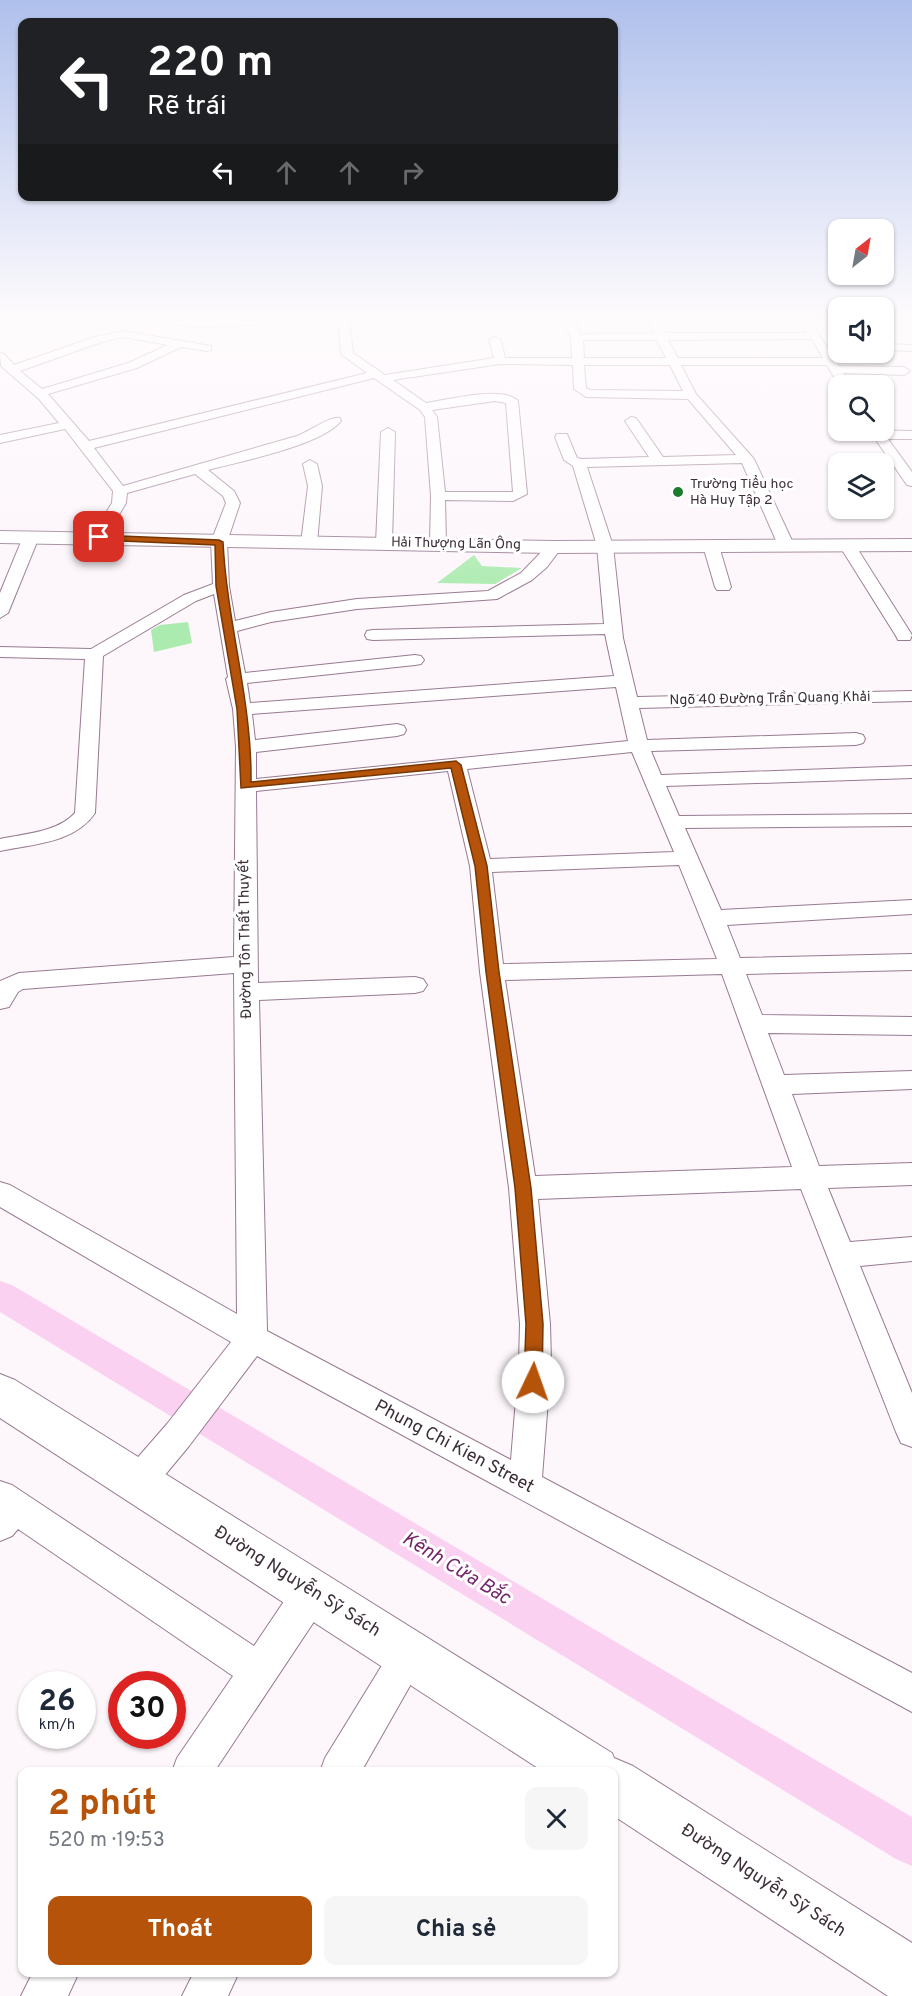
<!DOCTYPE html>
<html lang="vi">
<meta charset="utf-8">
<style>
:root{--surface:#fff;--page:#f6f6f7;--text:#1f2937;--muted:#747a83;--accent:#b45309}
body{margin:0;font-family:Overpass,sans-serif;background:var(--page);color:var(--text);height:100vh;display:flex;flex-direction:column;font-size:22px;white-space:nowrap}
*{box-sizing:border-box;margin:0}
p{font-size:20px;color:var(--muted)}
.icon{flex:none;width:33px;height:33px;fill:none;stroke:currentColor;stroke-width:2;stroke-linecap:round;stroke-linejoin:round}
.map{position:relative;flex:1;overflow:hidden}
.panel{position:absolute;left:18px;top:1767px;width:600px;height:210px;display:flex;flex-direction:column;background:var(--surface);border-radius:12px;box-shadow:0 2px 4px #0004}
.panel>*{flex:none}
.top-card{position:absolute;left:18px;top:18px;width:600px;height:183px;border-radius:12px;box-shadow:0 2px 4px #0004;background:#202124;color:#fff;overflow:hidden}
.needle{width:39px;rotate:31deg}
.fabs{position:absolute;left:828px;top:219px;display:grid;gap:12px}
.fabs a{display:grid;place-items:center;width:66px;height:66px;border-radius:12px;background:var(--surface);box-shadow:0 2px 4px #0004;font-size:30px}
.speed{position:absolute;left:18px;top:1671px;display:flex;gap:12px;font-size:30px;font-weight:700;text-align:center}
.speed>*{display:grid;place-content:center;width:78px;height:78px;border-radius:50%;background:var(--surface);box-shadow:0 2px 4px #0004;line-height:1}
.speed small{font-size:15px;font-weight:400}
.speed .limit{border:9px solid #d22;background:#fff;color:#111}
.pin{position:absolute;display:grid;place-items:center;width:51px;height:51px;color:#fff;margin:-26px;border-radius:12px;box-shadow:0 3px 9px #0006}
.me{position:absolute;width:66px;margin:-33px;rotate:3deg;stroke-linejoin:round;filter:drop-shadow(0 0 4px #0008)}
.turn{display:flex;align-items:center;gap:21px;height:126px;padding:0 30px;font-size:27px}
.turn .icon{width:78px;height:78px;stroke-width:2.5}
.turn b{display:block;font-size:42px;line-height:51px}
.lanes{display:flex;align-items:center;height:57px;padding:0 30px;background:#0003;justify-content:center;gap:30px;direction:ltr}
.lanes .off{opacity:.35}
.round{display:grid;place-items:center;flex:none;width:63px;height:63px;border-radius:12px;background:var(--page)}
.summary{display:flex;align-items:center;justify-content:space-between;height:102px;padding:0 30px}
h1{font-size:36px;font-weight:700;line-height:45px;color:var(--accent)}
.action{display:flex;gap:12px;margin-top:auto;padding:12px 30px}
.action a{flex:1;height:69px;border-radius:12px;background:var(--accent);color:#fff;font-size:24px;font-weight:700;line-height:69px;text-align:center}
.action a+a{background:var(--page);color:var(--text)}
.map>svg:first-child{display:block}
.lines{fill:none;stroke-linecap:round;stroke-linejoin:round}
.canal{fill:#fbd1f2;fill-rule:evenodd}
.building{fill:#acebaf}
.minor-casing{stroke:#987a91;stroke-width:2}
.tertiary-casing{stroke:#987a91;stroke-width:2}
.secondary-casing{stroke:#987a91;stroke-width:2}
.minor{fill:#fff;fill-rule:evenodd}
.tertiary{fill:#fff;fill-rule:evenodd}
.secondary{fill:#fff;fill-rule:evenodd}
.route{fill:#b45309;stroke:#753606;stroke-width:1.5}
.poi-dot{fill:#1b7c2e;stroke:#fff;stroke-width:2}
.labels{text-anchor:middle;dominant-baseline:central;stroke-width:6;stroke-linejoin:round;paint-order:stroke}
.far-poi-label{font-size:14px;fill:#3c2f39;stroke:#fff;text-anchor:start}
.far-street-label{font-size:14px;fill:#3c2f39;stroke:#fff}
.street-label{font-size:15px;fill:#3c2f39;stroke:#fff}
.near-street-label{font-size:18px;fill:#3c2f39;stroke:#fff}
.near-water-label{font-size:20px;font-style:italic;fill:#732769;stroke:#fff}
</style>
<div class="map">
<svg width="912" height="1996" viewBox="0 0 912 1996">
<rect width="100%" height="100%" fill="#fdf6fb"/>
<g class="lines">
<path class="canal" d="M0,1281L12,1285L912,1817V1866L896,1859L0,1312Z"/>
</g>
<path class="building" d="M474,555L482,566L522,568L495,584L437,583Z
M188,622L192,643L154,652L151,630L160,625Z"/>
<g class="lines">
<defs>
<path id="minor" d="M0,319H32L27,322L0,324Z
M155,319H319L314,322L198,327L160,322Z
M339,319H349L353,353L385,375L494,358L489,340L495,337L501,340L505,358H572L571,337L562,319H573L581,334L654,333L647,319H658L665,333H807L798,319H809L839,366L904,367L910,371L904,375L843,373L851,386H839L827,365H681L696,394L754,459L794,545L791,548L786,550L778,545L742,463L587,467L613,546L623,638L637,697L912,691V701L639,708L647,740L856,733L863,735L865,739L863,743L856,745L651,751L661,775L912,766V778L666,786L679,816L912,814V826L685,828L721,910L912,900V914L727,925L740,958L912,954V970L746,974L762,1015L912,1017V1035L768,1033L784,1075L912,1071V1089L792,1094L819,1166L912,1163V1185L828,1188L850,1242L912,1237V1261L860,1266L912,1393V1447L901,1443L896,1432L801,1189L538,1199L550,1324L551,1362L542,1477L912,1673V1712L257,1356L189,1446L150,1493L138,1498L126,1493L121,1482L126,1471L167,1424L231,1342L0,1207V1182L10,1185L237,1314L234,973L23,989L18,992L9,1007L0,1009V981L19,973L234,957L236,747L233,709L226,679L228,677L214,594L196,601L103,656L95,813C75,843 33,844 0,851V839C24,834 58,832 75,813L85,659L0,657V647L91,649L184,595L213,584L211,542L226,503L223,496L195,474L127,493L126,503L104,540H94L91,537L112,503L113,491L65,429L0,443V435L59,423L39,399L1,366L0,353L4,354L14,365L95,337L123,331L211,346V350L207,351L181,347L137,368L48,394L89,441L367,373L341,354ZM123,337L168,345L128,363L42,389L20,371L102,342ZM812,339L823,358H678L668,340ZM583,340H657L666,358H584ZM500,364L573,365L574,389L586,397L688,399L736,455L663,457L636,418L631,417L625,421L649,457L582,459L577,458L567,434H557L555,437L564,460L573,466L597,546L604,624L373,630L367,631L365,635L367,639L373,640L605,634L614,676L250,703L247,683L415,665L421,664L424,660L421,656L415,655L245,673L237,631L271,622L357,609L497,599L532,580L547,567L562,547L554,542L549,544L521,573L488,591L357,599L271,612L235,621L229,586L227,542L240,503L234,491L208,470C241,461 320,446 341,421L340,418C329,416 309,432 297,436L123,486L94,448L374,378L420,410L425,417L431,496L430,543L438,548L446,543L445,500L513,501L527,494L518,401C503,385 447,400 426,403L393,380ZM584,365H670L683,391L590,390L586,388ZM495,401L506,403L513,492H445L437,417L432,410ZM616,687L628,741L256,779V752L397,736L404,734L406,730L404,726L397,724L255,740L252,714ZM632,752L674,852L490,859L467,769ZM448,771L470,866L480,972L509,1188L520,1324L519,1362L511,1460L267,1331L259,1000L415,993L423,991L427,985L423,979L415,977L258,983L256,791ZM679,865L717,959L503,964L492,872ZM722,974L792,1167L535,1176L505,980Z
M884,344L912,345V351L884,350Z
M388,428L395,432L392,543L384,548L376,543L381,432Z
M869,430L912,431V439H888L912,472V486L907,485Z
M310,460L317,464L322,486L317,543L309,548L301,543L308,486L303,464Z
M31,532L39,537L8,613L0,618V593L23,537Z
M847,540L855,545L912,635L910,640H898L896,636L839,545Z
M711,541L719,546L731,587L729,590H717L715,587L703,546Z
M0,1481L12,1485L254,1646L299,1579L312,1574L325,1579L330,1592L325,1605L214,1772H172L177,1758L233,1676L18,1529L12,1536L0,1541Z
M410,1636L423,1641L428,1654L361,1772H320L325,1758L397,1641Z
M33,1972H79L68,1996H21Z
M194,1972H239L228,1996H182Z"/>
<path id="tertiary" d="M0,531L554,541L912,539V551L554,553L0,543Z"/>
<path id="secondary" d="M0,1374L15,1380L612,1753L614,1758L633,1766L912,1943V1996H888L614,1816V1772H544L0,1418Z"/>
</defs>
<use href="#minor" class="minor-casing"/>
<use href="#tertiary" class="tertiary-casing"/>
<use href="#secondary" class="secondary-casing"/>
<use href="#minor" class="minor"/>
<use href="#tertiary" class="tertiary"/>
<use href="#secondary" class="secondary"/>
</g>
<linearGradient id="sky" x2="0" y2="1"><stop stop-color="#afc0ec"/><stop offset="0.53" stop-color="#fefbfd"/><stop offset="1" stop-color="#fefbfd" stop-opacity="0"/></linearGradient>
<rect width="912" height="599" fill="url(#sky)"/>
<path class="route" d="M96,535L219,540L223,542C227,623 252,701 251,782L456,761L461,765L487,866L499,972L531,1188L543,1324L542,1382L539,1388L533,1390L527,1388L524,1382L526,1324L515,1188L486,972L475,866L451,768L241,788L237,709L216,586L215,545L99,540L96,539Z"/>
<circle class="poi-dot" cx="678" cy="492" r="6"/>
<g class="labels">
<g class="far-poi-label">
<text x="690" y="484">Trường Tiểu học<tspan x="690" dy="16">Hà Huy Tập 2</tspan></text>
</g>
<g class="far-street-label">
<text transform="translate(456 544) rotate(1)">Hải Thượng Lãn Ông</text>
<text transform="translate(770 699) rotate(-1)">Ngõ 40 Đường Trần Quang Khải</text>
</g>
<g class="street-label">
<text transform="translate(246 939) rotate(-91)">Đường Tôn Thất Thuyết</text>
</g>
<g class="near-street-label">
<text transform="translate(454 1447) rotate(28)">Phung Chi Kien Street</text>
<text transform="translate(297 1582) rotate(32)">Đường Nguyễn Sỹ Sách</text>
<text transform="translate(763 1881) rotate(33)">Đường Nguyễn Sỹ Sách</text>
</g>
<g class="near-water-label">
<text transform="translate(456 1569) rotate(31)">Kênh Cửa Bắc</text>
</g>
</g>
</svg>
<div class="fabs">
<a><svg class="needle" viewBox="-14 -14 28 28"><path d="M0-13l5 13h-10z" fill="#e53935"/><path d="M0 13l5-13h-10z" fill="#747a83"/></svg></a>
<a><svg class="icon" aria-label="sound" viewBox="0 0 24 24"><path d="M4 9h4l5-4v14l-5-4H4zM17 9q2 3 0 6"/></svg></a>
<a><svg class="icon" aria-label="search" viewBox="0 0 24 24"><circle cx="10" cy="10" r="6"/><path d="M15 15l6 6"/></svg></a>
<a><svg class="icon" aria-label="layers" viewBox="0 0 24 24"><path d="M12 4l9 5-9 5-9-5zM3 14l9 5 9-5"/></svg></a>
</div>
<div class="speed"><div>26<small>km/h</small></div><div class="limit">30</div></div>
<div class="pin" style="left:99px;top:537px;background:#d93025"><svg class="icon" aria-label="arrive" viewBox="0 0 24 24"><path d="M6 21V4h12l-3 4 3 4H6"/></svg></div>
<svg class="me" style="left:533px;top:1382px" viewBox="-20 -20 40 40"><circle r="19" fill="#fff"/><path d="M0-13L10 11 0 6-10 11z" fill="#b45309"/></svg>
<div class="top-card">
<div class="turn"><svg class="icon" aria-label="left" viewBox="0 0 24 24"><path d="M17 20v-9H6M10 6l-5 5 5 5"/></svg><div><b>220 m</b>Rẽ trái</div></div>
<div class="lanes"><svg class="icon" aria-label="left" viewBox="0 0 24 24"><path d="M17 20v-9H6M10 6l-5 5 5 5"/></svg><svg class="icon off" aria-label="ahead" viewBox="0 0 24 24"><path d="M12 20V5M6 11l6-6 6 6"/></svg><svg class="icon off" aria-label="ahead" viewBox="0 0 24 24"><path d="M12 20V5M6 11l6-6 6 6"/></svg><svg class="icon off" aria-label="right" viewBox="0 0 24 24"><path d="M7 20v-9h11M14 6l5 5-5 5"/></svg></div>
</div>
<section class="panel">
<div class="summary"><div><h1>2 phút</h1><p>520 m · 19:53</p></div><a class="round"><svg class="icon" aria-label="close" viewBox="0 0 24 24"><path d="M6 6l12 12M18 6L6 18"/></svg></a></div>
<div class="action"><a>Thoát</a><a>Chia sẻ</a></div>
</section>
</div>
